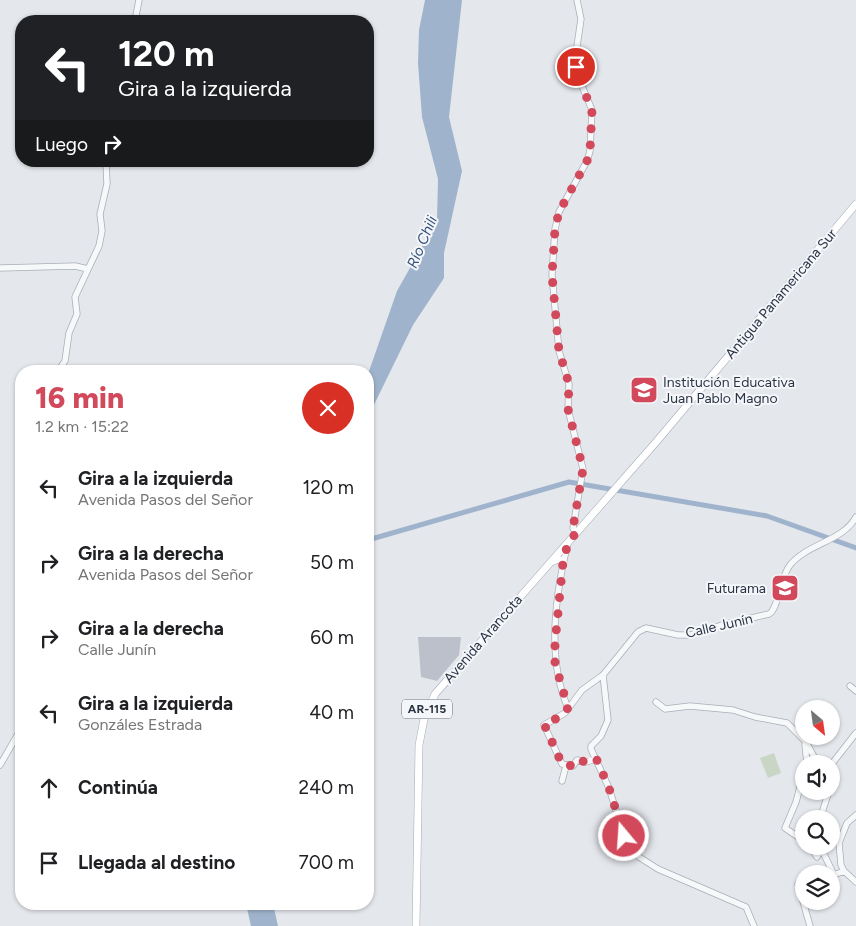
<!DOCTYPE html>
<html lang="es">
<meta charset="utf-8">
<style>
:root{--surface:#fff;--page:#f2f2f2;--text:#202124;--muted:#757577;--accent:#d1495b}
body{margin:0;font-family:Figtree,sans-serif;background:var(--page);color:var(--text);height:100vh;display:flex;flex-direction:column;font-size:19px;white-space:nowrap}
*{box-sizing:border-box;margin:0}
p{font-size:16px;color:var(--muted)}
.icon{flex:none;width:28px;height:28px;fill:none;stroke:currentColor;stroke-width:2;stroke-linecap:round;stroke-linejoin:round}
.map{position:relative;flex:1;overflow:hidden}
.panel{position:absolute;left:15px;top:365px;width:359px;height:545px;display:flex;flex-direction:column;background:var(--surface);border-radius:20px;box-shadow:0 1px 4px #0004}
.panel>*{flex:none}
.top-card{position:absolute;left:15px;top:15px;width:359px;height:152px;border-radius:20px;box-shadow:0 1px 4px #0004;background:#202124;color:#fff;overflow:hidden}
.needle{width:32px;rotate:151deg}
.controls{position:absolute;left:795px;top:700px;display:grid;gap:10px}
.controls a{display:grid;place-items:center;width:45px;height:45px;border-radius:50%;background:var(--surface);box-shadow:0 1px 4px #0004;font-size:25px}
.pin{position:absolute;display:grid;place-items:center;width:42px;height:42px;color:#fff;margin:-21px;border:2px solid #fff;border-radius:50%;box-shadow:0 1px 5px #0007}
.me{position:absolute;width:55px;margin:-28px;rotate:342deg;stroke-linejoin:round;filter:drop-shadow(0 0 4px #0008)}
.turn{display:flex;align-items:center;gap:18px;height:105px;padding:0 20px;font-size:22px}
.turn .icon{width:65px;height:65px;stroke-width:2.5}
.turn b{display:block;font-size:35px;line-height:42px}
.then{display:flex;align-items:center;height:48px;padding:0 20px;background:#0003;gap:10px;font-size:19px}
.round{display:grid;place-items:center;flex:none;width:52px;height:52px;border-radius:26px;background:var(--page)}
.overview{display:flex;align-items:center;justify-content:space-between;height:85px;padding:0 20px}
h1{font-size:30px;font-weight:800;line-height:38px;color:var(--accent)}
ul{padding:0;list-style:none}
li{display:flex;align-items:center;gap:15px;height:75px;padding:0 20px}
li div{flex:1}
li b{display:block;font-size:19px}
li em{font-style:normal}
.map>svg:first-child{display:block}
.green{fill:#c9d6c5}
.water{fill:#9fb4cc}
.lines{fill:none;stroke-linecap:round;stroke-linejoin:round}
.canal{stroke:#9fb4cc;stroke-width:5}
.building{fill:#bbc0ca}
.minor-casing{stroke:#a9aeb7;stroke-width:7}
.major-casing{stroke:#a3abb8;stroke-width:8}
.minor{stroke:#f7f8fa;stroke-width:5.5}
.major{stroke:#fff;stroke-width:7}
.route{stroke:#d1495b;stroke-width:9;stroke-dasharray:0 16.2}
.labels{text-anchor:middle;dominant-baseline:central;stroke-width:4;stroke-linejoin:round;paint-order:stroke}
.shield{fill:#f4f6f9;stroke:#676e7b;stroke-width:1}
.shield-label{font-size:12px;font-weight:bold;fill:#2b3445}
.street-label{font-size:14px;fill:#2b3445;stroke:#f4f6f9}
.poi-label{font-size:14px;fill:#2b3445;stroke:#f4f6f9;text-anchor:start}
.water-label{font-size:15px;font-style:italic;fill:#34527a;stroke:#f4f6f9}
</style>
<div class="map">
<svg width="856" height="926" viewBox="0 0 856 926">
<rect width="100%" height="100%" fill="#e4e7ec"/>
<path class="green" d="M774,753L781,773L768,778L760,758Z"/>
<path class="water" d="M425,0H462L449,117L462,171L444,253V278L413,325L368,417V374L397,291L437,220L438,179L422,117L418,63L419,30Z
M246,904H273L278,926H251Z"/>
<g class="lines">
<path class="canal" d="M368,540L569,482L767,516L856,548"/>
</g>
<path class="building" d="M418,637H461L459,655L437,681L421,677Z"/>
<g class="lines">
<defs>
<path id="minor" d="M135,21L139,0
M0,268L75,266L88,269
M58,371L65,361L69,333L77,314L75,297L99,246L102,231L100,214L107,184L106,161
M576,533L573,528L583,469L568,409L569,384L559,351L552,275L555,229L559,212L587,161L590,151L592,110L577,74L576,67V53L581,19L577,0
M568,543C555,595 546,658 568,708
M603,675L608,720L601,736L591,746V749L609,788L624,836L639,857L658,869L746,907L754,926
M850,686L856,691
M656,702L665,709L690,706L733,710L755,717L787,723L806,742L818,764
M805,744L807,764
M596,759L586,762L577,760L573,766L562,764L544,725L565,713L582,690L603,675L638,632L646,628L678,635H690L725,624L769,614C779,608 780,577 790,565C808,543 842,542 856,517
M0,765L21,729
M831,765L856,733
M804,772L796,802L785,828L804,841
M562,781L566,766
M856,815L847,823L839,843L841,865L844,871L856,882
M820,819L829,791
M810,846L817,857L821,850
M820,846L834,875L844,871
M801,882L798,884L810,926"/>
<path id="major" d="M551,562L559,559L563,562
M416,926L419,745L424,719L435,694L657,441L856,204"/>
</defs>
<use href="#minor" class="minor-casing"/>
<use href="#major" class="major-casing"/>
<use href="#minor" class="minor"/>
<use href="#major" class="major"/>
</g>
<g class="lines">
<path class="route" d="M576,67L577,74L592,110L590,151L587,161L559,212L555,229L552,275L559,351L569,384L568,409L583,469L573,528L576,533L568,543L563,562L555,643V663L568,708L560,717L544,724L562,764L573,766L577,760L586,762L596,758L609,788L624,836"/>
</g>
<defs>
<symbol id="school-square" viewBox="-11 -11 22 22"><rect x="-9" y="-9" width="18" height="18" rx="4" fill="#d1495b" stroke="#f4f6f9"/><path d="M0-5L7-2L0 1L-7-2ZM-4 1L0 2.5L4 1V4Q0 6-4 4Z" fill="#fff"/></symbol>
</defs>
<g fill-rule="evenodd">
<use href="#school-square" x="628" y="374" width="32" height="32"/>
<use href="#school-square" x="769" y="572" width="32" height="32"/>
</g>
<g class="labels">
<rect class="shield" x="402" y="699.5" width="50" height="19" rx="4"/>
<g class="shield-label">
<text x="427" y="709">AR-115</text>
</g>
<g class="street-label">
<text transform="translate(781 294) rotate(-50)">Antigua Panamericana Sur</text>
<text transform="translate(719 626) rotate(-13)">Calle Junín</text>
<text transform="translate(483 639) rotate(-49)">Avenida Arancota</text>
</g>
<g class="poi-label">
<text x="663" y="382">Institución Educativa<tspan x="663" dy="16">Juan Pablo Magno</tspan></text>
<text x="766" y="588" text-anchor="end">Futurama</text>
</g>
<g class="water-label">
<text transform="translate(422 242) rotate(-67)">Río Chili</text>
</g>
</g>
</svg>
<div class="controls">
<a><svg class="needle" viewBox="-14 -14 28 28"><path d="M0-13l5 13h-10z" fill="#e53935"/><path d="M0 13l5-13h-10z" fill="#757577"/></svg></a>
<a><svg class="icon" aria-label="sound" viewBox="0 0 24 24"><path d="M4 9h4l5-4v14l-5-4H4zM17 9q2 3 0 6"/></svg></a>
<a><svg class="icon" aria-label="search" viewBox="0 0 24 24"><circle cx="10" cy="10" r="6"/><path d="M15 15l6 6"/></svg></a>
<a><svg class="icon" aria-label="layers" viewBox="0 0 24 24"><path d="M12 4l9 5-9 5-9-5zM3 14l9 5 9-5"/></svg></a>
</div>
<div class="pin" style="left:576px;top:67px;background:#d93025"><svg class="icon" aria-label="arrive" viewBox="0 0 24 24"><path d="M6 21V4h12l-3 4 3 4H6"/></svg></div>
<svg class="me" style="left:624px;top:836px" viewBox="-20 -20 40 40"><circle r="17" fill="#d1495b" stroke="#fff" stroke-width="3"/><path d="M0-11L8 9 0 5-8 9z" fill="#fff"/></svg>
<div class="top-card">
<div class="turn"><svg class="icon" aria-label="left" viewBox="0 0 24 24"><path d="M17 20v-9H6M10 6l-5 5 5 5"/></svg><div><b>120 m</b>Gira a la izquierda</div></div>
<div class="then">Luego<svg class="icon" aria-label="right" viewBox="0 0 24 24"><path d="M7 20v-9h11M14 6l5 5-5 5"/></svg></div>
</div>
<section class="panel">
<div class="overview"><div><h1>16 min</h1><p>1.2 km · 15:22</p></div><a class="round" style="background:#d93025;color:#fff"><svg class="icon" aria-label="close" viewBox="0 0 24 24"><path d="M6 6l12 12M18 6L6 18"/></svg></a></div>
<ul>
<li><svg class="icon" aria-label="left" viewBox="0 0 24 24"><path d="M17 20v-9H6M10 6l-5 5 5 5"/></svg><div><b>Gira a la izquierda</b><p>Avenida Pasos del Señor</p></div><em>120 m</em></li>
<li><svg class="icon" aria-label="right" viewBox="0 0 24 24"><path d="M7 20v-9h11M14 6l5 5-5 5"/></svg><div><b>Gira a la derecha</b><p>Avenida Pasos del Señor</p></div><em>50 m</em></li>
<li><svg class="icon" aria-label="right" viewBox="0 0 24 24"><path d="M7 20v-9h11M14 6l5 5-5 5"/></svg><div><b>Gira a la derecha</b><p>Calle Junín</p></div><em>60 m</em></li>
<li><svg class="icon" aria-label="left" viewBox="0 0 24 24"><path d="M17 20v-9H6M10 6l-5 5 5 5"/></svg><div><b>Gira a la izquierda</b><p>Gonzáles Estrada</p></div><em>40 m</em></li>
<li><svg class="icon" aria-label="ahead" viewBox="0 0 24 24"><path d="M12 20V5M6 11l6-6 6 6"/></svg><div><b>Continúa</b></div><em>240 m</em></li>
<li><svg class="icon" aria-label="arrive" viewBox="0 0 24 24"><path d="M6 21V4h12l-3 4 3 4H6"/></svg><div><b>Llegada al destino</b></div><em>700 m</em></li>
</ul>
</section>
</div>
